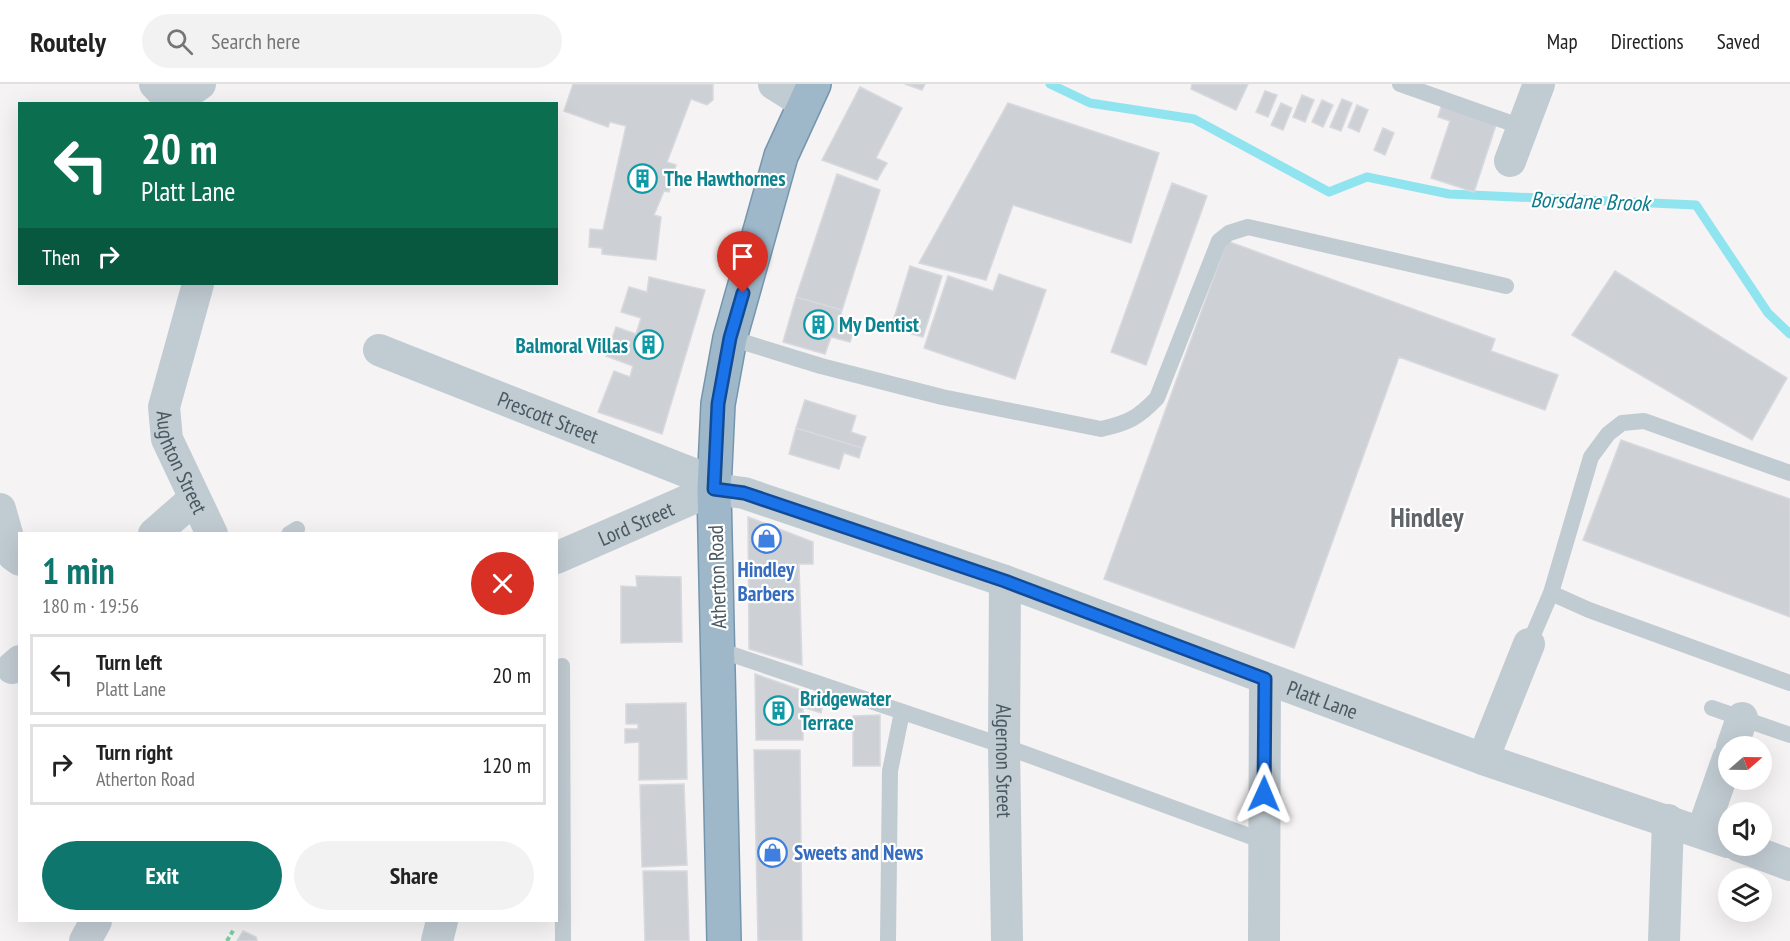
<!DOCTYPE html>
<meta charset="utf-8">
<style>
:root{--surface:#fff;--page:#f2f2f2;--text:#222;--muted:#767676;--line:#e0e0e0;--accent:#0f766e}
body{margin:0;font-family:"PT Sans Narrow",sans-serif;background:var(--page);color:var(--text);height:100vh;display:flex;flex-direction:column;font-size:22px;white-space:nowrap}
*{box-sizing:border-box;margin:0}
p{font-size:20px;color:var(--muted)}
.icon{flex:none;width:33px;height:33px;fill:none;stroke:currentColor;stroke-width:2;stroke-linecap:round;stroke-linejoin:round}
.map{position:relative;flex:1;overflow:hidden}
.drawer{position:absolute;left:18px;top:448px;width:540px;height:390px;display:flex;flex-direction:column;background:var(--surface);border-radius:0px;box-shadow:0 6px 24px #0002}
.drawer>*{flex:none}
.top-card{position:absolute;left:18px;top:18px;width:540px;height:183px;border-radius:0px;box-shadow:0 6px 24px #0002;background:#0b6e4f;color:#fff;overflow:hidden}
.needle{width:39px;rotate:70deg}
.fabs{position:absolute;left:1718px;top:652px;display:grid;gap:12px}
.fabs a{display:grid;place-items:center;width:54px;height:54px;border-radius:50%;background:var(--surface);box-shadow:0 6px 24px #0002;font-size:30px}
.pin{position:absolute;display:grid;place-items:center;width:51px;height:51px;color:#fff;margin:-62px -26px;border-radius:50% 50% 50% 0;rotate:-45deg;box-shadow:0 0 6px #0007}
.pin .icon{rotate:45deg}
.me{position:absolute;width:66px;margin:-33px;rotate:1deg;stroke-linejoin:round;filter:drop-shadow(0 0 4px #0008)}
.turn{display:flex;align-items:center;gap:21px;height:126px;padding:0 24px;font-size:27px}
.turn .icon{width:78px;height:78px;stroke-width:2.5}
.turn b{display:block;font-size:42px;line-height:51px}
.then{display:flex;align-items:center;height:57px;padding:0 24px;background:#0003;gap:12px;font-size:22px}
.round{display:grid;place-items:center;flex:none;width:63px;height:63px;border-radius:32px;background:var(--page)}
.overview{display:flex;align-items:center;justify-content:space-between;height:102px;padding:0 24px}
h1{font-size:36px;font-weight:600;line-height:45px;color:var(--accent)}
.action{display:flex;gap:12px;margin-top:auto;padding:12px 24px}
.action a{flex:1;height:69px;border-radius:36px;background:var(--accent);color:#fff;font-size:24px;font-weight:600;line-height:69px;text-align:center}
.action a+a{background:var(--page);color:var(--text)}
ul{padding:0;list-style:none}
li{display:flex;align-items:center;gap:18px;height:81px;margin:0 12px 9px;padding:0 12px;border:3px solid var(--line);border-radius:0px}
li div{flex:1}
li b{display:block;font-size:22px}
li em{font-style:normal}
header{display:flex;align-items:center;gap:36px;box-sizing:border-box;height:84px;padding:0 30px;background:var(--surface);border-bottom:2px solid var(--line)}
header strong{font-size:28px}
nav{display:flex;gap:33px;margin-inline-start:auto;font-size:21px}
.search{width:420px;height:54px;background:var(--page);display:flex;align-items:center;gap:15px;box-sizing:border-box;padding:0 21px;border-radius:33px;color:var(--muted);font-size:22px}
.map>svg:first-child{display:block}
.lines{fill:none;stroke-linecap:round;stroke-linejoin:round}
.stream{stroke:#8fe4ef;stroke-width:9}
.building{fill:#cdd0d5;stroke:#d7d9de;stroke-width:1.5}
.trunk-casing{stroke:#7595ad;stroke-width:36}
.path{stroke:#79d19d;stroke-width:4;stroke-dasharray:4.5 3;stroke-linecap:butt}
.service{stroke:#c1cbd2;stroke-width:16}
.minor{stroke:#c1cbd2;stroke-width:32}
.trunk{stroke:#9eb8c9;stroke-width:33}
.route-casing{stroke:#114b97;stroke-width:15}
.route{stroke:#1a73e8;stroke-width:10}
.labels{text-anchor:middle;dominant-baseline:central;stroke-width:4.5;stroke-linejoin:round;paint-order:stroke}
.culture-label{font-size:21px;font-weight:bold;fill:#0d838f;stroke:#fff;text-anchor:start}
.street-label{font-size:21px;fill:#4a5861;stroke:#fff}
.shop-label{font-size:21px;font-weight:bold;fill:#366cbe;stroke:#fff}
.water-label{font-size:22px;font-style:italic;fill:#0c7d8b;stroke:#fff}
.district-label{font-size:27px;font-weight:bold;fill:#5f6468;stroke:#fff}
</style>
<header>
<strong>Routely</strong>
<div class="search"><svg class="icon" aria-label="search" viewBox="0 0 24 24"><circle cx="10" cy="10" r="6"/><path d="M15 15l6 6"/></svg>Search here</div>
<nav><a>Map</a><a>Directions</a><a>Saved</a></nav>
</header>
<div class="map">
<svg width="1790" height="857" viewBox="0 0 1790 857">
<rect width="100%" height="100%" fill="#f5f3f3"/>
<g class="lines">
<path class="stream" d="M1050,0L1090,19L1194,35L1329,108L1367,93L1449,110L1696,121L1768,229L1790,250"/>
</g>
<path class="building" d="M573,0H713V16L707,21L691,15L667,78L676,81L669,108L664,107L654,131L661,133L656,176L602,170V164L589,163L590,145L603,146L626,42L610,38L608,43L564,27Z
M905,0H925L922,6Z
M1192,0H1248L1236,26L1191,5Z
M860,3L902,24L876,74L887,79L877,96L822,76Z
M1265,7L1277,11L1268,33L1256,28Z
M1302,11L1314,16L1305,38L1293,33Z
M1342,15L1352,19L1341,47L1330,43Z
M1322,16L1333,21L1323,43L1312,38Z
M1008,19L1159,69L1131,159L1013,121L986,196L919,179Z
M1281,19L1292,24L1283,46L1271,41Z
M1442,20L1497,38L1474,108L1431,94L1450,37L1438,33Z
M1357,21L1368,26L1359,48L1348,43Z
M1383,44L1394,49L1385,71L1374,66Z
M837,90L880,106L842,226L796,213Z
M1172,99L1207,112L1146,281L1111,268Z
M1227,157L1495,255L1491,267L1558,291L1545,326L1399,273L1294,564L1104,495Z
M910,182L942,192L923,253L891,244Z
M1615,187L1787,294L1752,356L1572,251Z
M999,190L1046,206L1015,295L924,264L948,192L993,207Z
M649,193L705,206L662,350L598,328L614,287L630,293L633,282L606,272L616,243L636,250L641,234L621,228L629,203L647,208Z
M796,213L842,226L839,237L855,243L850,258L831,253L825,270L783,258Z
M805,316L856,332L851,348L866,353L862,364L796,344Z
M796,344L862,364L859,374L844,369L839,385L789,370Z
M1621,356L1790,415V533L1583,456Z
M748,433L813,458V480H799L802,581L749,565Z
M636,492L681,493L682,558L621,559V502L637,503Z
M755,590L824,614L821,629L803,623V656H756Z
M686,619L687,695L639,696V658L625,659V645H638V640H626V620Z
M880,631V682H853V632Z
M754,666H800L802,857H758Z
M684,700L687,781L642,783L640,701Z
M643,787H687L689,857H645Z
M243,847L256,853L257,857H237Z"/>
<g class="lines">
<defs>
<path id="trunk" d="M724,857L714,405L718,320L730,254L781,72L814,0"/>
</defs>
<use href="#trunk" class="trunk-casing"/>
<path class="path" d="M227,857L234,845"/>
<path class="service" d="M1400,0L1522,43
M730,254L821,282L942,313L1101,345C1128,339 1138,334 1157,314L1219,157L1229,149L1248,143L1506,202
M289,450L297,445
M1551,509L1589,526L1790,599
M1529,560L1551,509L1591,373L1608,350L1622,339L1644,337L1790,389
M719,566L1004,662L1263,757
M562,582L563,857
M1712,624L1790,651
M888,857L890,687L902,628"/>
<g class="minor">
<path d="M155,0L174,20"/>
<path d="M774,0L804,19"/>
<path d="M173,19L200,0"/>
<path d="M1510,77L1539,0"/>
<path id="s1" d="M198,200L164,323L167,355L212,450"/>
<path id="s2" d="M379,266L693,390L714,405L744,409L1005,497L1483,675L1728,758"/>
<path d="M0,425L13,471L20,476"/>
<path d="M154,450L194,415"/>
<path id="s3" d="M556,474L714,405"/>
<path id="s4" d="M1005,497L1004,662L1007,857"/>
<path d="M12,584L20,577"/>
<path d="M1732,663L1742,634"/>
<path d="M1483,675L1529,560"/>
<path d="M1702,748L1728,674"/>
<path d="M1739,762L1790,781"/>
<path d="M85,857L96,837"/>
<path d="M437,857L442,837"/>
<path d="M1264,857L1265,595"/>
<path d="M1664,857L1668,736"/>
</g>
<use href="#trunk" class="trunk"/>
</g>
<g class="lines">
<defs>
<path id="route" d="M743,209L730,254L718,320L714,405L744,409L1005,497L1265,595L1264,710"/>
</defs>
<use href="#route" class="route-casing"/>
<use href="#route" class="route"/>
</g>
<defs>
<symbol id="building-ring" viewBox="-11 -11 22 22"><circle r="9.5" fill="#fff" stroke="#0f9aa8" stroke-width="1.5"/><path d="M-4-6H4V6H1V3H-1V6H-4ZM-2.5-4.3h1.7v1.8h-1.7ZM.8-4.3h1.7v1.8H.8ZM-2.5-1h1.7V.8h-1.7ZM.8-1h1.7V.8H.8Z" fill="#0f9aa8"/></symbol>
<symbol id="shop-ring" viewBox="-11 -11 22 22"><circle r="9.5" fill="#fff" stroke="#3f7fe0" stroke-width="1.5"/><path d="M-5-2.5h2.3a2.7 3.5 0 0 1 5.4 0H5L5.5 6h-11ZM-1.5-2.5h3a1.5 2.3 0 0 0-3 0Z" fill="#3f7fe0"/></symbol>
</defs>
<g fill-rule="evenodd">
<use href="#building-ring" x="626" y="78" width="33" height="33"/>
<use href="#building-ring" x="802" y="224" width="33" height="33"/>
<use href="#building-ring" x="632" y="244" width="33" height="33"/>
<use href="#shop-ring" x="750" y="438" width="33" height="33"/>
<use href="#building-ring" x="762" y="610" width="33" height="33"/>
<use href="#shop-ring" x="756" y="752" width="33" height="33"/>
</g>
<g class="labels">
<g class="culture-label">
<text x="664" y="94">The Hawthornes</text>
<text x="839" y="240">My Dentist</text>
<text x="628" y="261" text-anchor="end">Balmoral Villas</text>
<text x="800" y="614">Bridgewater<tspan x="800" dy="24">Terrace</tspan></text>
</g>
<g class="street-label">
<text stroke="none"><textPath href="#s2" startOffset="182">Prescott Street</textPath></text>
<text stroke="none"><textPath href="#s1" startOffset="186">Aughton Street</textPath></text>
<text stroke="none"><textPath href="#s3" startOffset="87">Lord Street</textPath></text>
<text transform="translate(717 493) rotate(-92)">Atherton Road</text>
<text stroke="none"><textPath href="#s2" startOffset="1008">Platt Lane</textPath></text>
<text stroke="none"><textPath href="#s4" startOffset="180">Algernon Street</textPath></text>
</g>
<g class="shop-label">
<text x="766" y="485">Hindley<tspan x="766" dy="24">Barbers</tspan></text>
<text x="794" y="768" text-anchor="start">Sweets and News</text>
</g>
<g class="water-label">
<text transform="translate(1590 117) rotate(2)">Borsdane Brook</text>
</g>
<g class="district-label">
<text x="1427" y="433">Hindley</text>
</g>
</g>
</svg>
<div class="fabs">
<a><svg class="needle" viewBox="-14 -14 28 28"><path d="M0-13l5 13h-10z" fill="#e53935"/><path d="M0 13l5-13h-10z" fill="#767676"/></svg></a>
<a><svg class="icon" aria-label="sound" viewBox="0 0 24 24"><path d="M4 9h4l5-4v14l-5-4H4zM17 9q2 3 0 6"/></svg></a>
<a><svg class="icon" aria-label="layers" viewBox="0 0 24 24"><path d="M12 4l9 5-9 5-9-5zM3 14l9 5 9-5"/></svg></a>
</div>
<div class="pin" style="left:743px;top:209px;background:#d93025"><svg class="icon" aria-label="arrive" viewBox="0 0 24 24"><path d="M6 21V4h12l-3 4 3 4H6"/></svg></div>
<svg class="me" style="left:1264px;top:710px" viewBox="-20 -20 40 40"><path d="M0-17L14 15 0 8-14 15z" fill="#1a73e8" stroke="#fff" stroke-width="4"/></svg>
<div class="top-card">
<div class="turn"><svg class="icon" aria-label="left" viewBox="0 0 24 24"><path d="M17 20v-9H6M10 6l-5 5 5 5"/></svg><div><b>20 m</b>Platt Lane</div></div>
<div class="then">Then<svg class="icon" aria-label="right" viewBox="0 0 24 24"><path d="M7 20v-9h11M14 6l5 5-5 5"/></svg></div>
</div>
<section class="drawer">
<div class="overview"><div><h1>1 min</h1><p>180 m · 19:56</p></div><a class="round" style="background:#d93025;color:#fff"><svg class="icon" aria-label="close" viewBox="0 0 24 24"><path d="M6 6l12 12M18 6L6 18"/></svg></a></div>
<ul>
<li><svg class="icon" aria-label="left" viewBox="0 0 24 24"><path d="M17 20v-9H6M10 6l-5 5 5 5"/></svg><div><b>Turn left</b><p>Platt Lane</p></div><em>20 m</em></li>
<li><svg class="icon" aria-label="right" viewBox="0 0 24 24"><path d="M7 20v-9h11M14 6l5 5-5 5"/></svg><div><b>Turn right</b><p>Atherton Road</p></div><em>120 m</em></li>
</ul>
<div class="action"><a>Exit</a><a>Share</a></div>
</section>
</div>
